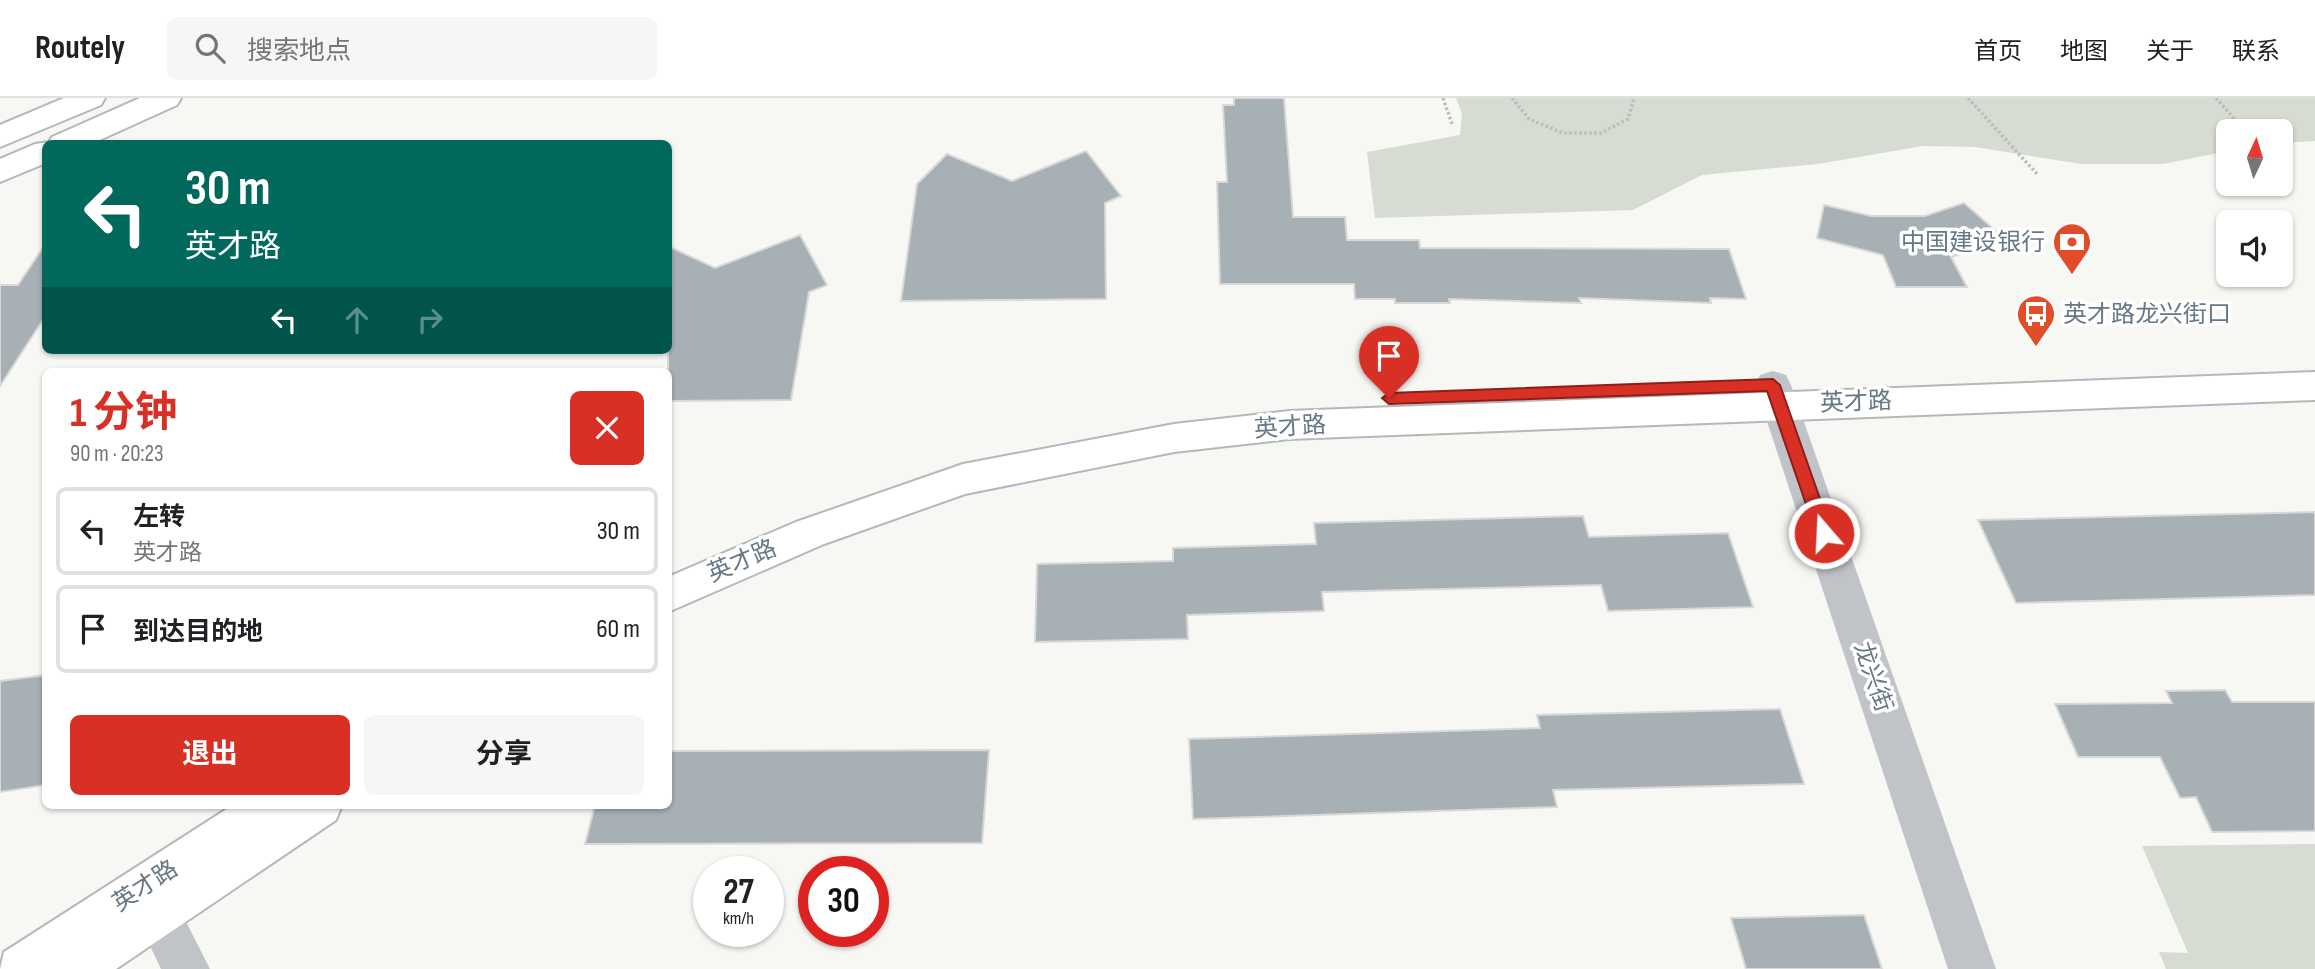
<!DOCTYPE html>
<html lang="zh">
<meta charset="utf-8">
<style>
:root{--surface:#fff;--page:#f6f6f6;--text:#202124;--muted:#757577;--line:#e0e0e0;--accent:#d93025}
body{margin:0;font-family:"Sofia Sans Condensed","Noto Sans SC",sans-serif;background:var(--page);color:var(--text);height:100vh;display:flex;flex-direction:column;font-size:26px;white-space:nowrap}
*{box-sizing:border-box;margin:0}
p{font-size:23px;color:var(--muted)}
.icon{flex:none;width:38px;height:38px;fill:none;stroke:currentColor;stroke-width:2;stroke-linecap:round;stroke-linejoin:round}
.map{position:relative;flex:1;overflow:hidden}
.details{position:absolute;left:42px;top:270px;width:630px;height:441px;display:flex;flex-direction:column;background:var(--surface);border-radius:10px;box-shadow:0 2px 5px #0004}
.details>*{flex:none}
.guide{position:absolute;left:42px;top:42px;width:630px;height:214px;border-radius:10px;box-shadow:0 2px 5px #0004;background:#00695c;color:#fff;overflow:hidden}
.needle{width:46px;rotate:4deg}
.fabs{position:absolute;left:2216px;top:21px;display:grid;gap:14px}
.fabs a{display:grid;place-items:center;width:77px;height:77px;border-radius:10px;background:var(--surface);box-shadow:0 2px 5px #0004;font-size:35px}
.speed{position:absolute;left:693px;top:758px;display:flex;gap:14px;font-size:35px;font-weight:700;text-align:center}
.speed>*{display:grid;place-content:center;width:91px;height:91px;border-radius:50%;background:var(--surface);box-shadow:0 2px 5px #0004;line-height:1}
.speed small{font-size:18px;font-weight:400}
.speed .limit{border:10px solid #d22;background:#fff;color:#111}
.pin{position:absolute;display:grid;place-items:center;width:60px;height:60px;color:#fff;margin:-72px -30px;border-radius:50% 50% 50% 0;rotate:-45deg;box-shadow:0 0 7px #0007}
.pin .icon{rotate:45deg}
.me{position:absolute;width:77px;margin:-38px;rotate:341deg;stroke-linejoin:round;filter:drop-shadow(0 0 5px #0008)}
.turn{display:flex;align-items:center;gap:24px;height:147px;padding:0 28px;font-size:32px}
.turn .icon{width:91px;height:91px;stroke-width:2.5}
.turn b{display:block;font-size:49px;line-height:60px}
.lanes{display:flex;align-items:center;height:66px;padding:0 28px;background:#0003;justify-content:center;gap:35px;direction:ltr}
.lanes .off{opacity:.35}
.round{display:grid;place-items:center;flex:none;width:74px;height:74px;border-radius:10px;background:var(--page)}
.headline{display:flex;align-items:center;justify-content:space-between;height:119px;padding:0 28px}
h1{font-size:42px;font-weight:700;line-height:52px;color:var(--accent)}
.button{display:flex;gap:14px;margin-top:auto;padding:14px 28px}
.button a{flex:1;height:80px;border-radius:10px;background:var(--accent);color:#fff;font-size:28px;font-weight:700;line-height:80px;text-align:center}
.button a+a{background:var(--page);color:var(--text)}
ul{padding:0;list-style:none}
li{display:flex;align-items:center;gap:21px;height:88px;margin:0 14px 10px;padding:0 14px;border:4px solid var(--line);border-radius:10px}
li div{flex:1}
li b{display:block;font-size:26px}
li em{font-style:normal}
header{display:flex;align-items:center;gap:42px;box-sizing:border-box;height:98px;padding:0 35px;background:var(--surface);border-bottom:2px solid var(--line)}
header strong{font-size:33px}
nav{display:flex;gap:38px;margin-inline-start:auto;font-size:24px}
.search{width:490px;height:63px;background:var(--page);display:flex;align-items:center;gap:18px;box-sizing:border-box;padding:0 24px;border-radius:10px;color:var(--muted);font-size:26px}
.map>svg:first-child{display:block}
.green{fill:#d7dcd3}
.building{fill:#a7b0b5;stroke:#d9d8d6;stroke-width:2}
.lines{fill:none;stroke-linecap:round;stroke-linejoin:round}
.major-casing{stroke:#b3b8bc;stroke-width:4}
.path{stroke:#babdbf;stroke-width:3.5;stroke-dasharray:2.5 2.5;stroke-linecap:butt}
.minor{fill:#c0c4c8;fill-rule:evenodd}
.major{fill:#fff;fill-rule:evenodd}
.route{fill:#d93025;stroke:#8d1f18;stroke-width:2}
.labels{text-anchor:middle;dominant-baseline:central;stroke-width:7;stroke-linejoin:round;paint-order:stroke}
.poi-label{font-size:24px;fill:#667885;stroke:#fff;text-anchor:end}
.street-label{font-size:24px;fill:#667885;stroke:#fff}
</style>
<header>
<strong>Routely</strong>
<div class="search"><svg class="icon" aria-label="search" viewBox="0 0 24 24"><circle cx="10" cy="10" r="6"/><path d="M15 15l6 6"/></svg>搜索地点</div>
<nav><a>首页</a><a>地图</a><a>关于</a><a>联系</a></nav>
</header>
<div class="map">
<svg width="2315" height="871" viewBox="0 0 2315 871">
<rect width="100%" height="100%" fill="#f7f7f4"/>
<path class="green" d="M1456,0H2315V43L2280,45V33H2228V53L2163,66H2081L1975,49L1923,48L1818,66L1702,77L1633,112L1375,120L1367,54L1460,37L1462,16Z
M2315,746V871H2166L2159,854L2188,855L2142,748Z"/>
<path class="building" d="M1234,0H1284L1293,119H1345L1347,142H1419L1420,150L1729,151L1746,201L1710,200L1711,205L1579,200L1581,205L1449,201L1450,205H1395V201H1355L1354,186H1220L1217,84H1227L1223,7H1234Z
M1086,53L1121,98L1105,105L1106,201L901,203L917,86L947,56L1012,83Z
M1964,105L2005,141L1951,159L1967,189H1896L1883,157L1817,140L1824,107L1871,118H1925Z
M800,137L827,187L809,194L791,302L668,303V148L715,170Z
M46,145V217L0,288V187H18Z
M2315,414V497L2016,505L1978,422Z
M1583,418L1589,439L1728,435L1753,509L1608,513L1601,487L1322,494L1324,513L1187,517L1188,541L1035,544L1037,466L1173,463V450L1316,446L1314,425Z
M46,577V687L0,694V583Z
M2225,592L2232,604H2315V733L2212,734L2196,699L2180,700L2160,659H2078L2055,606L2172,605L2166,593Z
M1780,611L1804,686L1553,692L1557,709L1193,721L1189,641L1540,630L1537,617Z
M989,652L982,745L585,746L595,707H668V653Z
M1864,817L1882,871H1746L1731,820Z"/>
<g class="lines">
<defs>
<path id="major" d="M64,0H105L101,7L0,49V27Z
M140,0H181L177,7L91,46H46V65L0,84V61L35,46L49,44L52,39Z
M2315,274V302L1289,341L1174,354L965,396L824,446L668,514V479L796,424L963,366L1174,326L1289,313Z
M233,707H342L336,722L116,871H0L4,854Z"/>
</defs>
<use href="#major" class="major-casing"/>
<path class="path" d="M1443,0L1452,26
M1512,0L1529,21L1563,35H1601L1628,21L1634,0
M1968,0L2037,76
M2216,0L2245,33"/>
<path class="minor" d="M1773,273L1786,277L1791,287L1996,871H1948L1755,287L1760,277Z
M157,791L173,798L210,871H161L134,814L141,798Z"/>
<use href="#major" class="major"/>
</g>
<path class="route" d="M1773,281L1780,287L1832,435L1829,440H1818L1816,435L1767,293L1389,306L1382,300L1389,295Z"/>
<defs>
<symbol id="bank-pin" viewBox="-11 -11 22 30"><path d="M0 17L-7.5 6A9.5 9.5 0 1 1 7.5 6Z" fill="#e14d2a" stroke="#fff"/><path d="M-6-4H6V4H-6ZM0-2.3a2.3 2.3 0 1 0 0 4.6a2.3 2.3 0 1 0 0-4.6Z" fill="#fff"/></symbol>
<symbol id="bus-pin" viewBox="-11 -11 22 30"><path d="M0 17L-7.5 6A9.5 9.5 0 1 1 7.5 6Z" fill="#e14d2a" stroke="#fff"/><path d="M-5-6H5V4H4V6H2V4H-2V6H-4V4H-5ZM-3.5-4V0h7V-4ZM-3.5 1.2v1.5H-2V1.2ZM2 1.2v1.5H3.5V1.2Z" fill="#fff"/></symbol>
</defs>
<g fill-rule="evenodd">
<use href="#bank-pin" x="2050" y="122" width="44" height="60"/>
<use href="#bus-pin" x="2014" y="194" width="44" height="60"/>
</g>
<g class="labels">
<g class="poi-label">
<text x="2045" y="144">中国建设银行</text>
<text x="2063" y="216" text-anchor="start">英才路龙兴街口</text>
</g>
<g class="street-label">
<text transform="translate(1856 304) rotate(-2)">英才路</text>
<text transform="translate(1290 329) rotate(-4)">英才路</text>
<text transform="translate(742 463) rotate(-23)">英才路</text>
<text transform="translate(1873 579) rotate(71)">龙兴街</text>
<text transform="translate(145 788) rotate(-33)">英才路</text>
</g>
</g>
</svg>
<div class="fabs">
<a><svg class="needle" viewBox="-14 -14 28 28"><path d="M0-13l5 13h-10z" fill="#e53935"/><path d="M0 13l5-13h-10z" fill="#757577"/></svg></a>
<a><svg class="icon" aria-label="sound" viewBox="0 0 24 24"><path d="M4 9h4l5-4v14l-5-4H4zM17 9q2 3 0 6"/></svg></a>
</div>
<div class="speed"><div>27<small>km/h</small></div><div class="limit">30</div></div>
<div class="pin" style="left:1389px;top:300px;background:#d93025"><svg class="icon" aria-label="arrive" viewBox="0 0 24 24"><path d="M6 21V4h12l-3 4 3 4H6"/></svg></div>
<svg class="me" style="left:1824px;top:435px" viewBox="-20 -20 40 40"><circle r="17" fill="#d93025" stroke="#fff" stroke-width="3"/><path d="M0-11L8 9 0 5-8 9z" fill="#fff"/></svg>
<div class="guide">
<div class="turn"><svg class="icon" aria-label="left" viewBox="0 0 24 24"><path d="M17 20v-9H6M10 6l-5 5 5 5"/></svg><div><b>30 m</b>英才路</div></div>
<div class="lanes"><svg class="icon" aria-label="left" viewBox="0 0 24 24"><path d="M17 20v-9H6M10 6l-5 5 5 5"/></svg><svg class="icon off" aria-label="ahead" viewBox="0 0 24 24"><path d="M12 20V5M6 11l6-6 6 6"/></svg><svg class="icon off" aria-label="right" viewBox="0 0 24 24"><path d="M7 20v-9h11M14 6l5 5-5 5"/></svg></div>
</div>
<section class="details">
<div class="headline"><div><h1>1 分钟</h1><p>90 m · 20:23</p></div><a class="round" style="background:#d93025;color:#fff"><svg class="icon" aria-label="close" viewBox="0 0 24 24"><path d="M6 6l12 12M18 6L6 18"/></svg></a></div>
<ul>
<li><svg class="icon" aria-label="left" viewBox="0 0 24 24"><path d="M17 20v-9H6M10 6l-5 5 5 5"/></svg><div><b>左转</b><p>英才路</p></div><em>30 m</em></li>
<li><svg class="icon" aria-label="arrive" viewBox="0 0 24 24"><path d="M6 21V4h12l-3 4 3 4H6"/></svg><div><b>到达目的地</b></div><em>60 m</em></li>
</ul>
<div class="button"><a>退出</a><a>分享</a></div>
</section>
</div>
